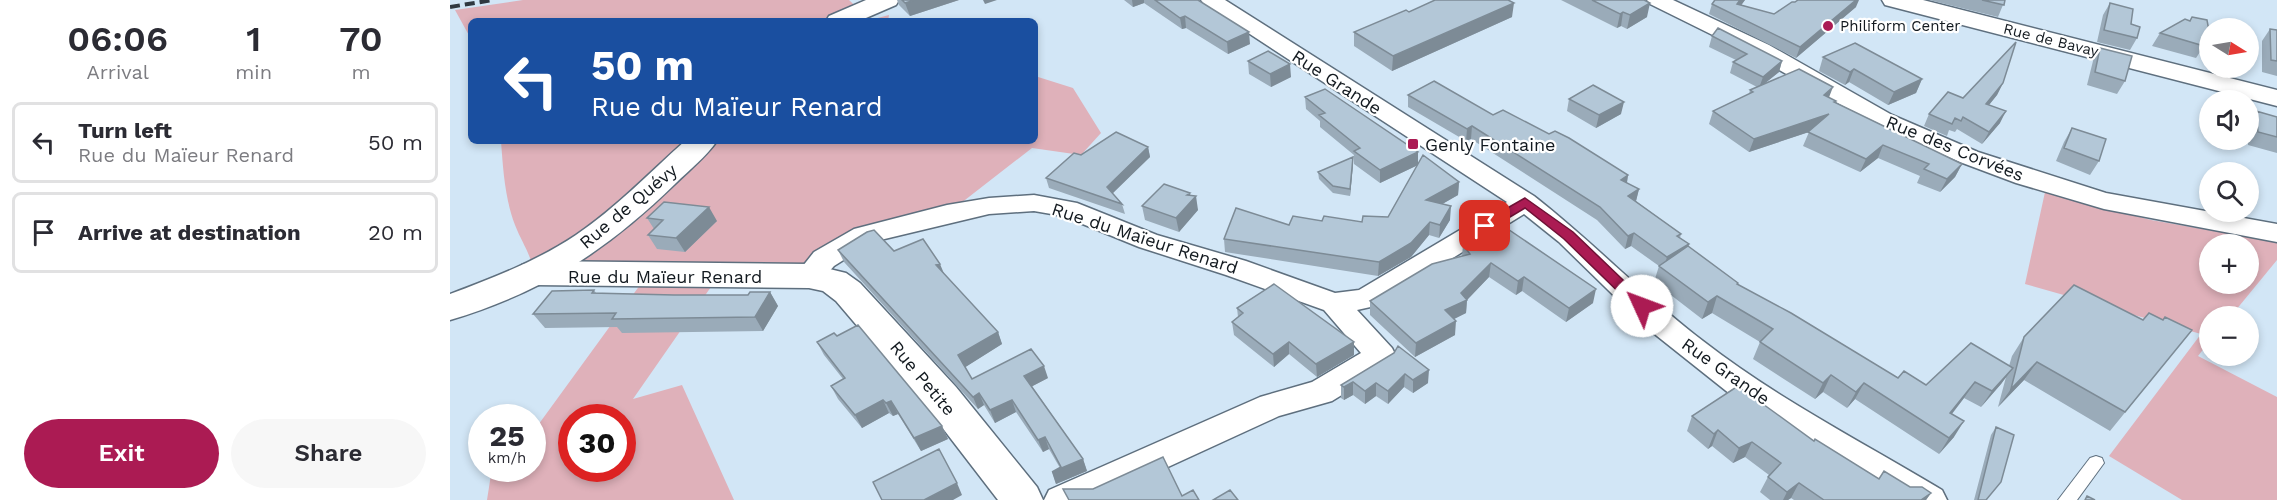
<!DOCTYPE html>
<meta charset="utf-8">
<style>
:root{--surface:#fff;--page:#f7f7f7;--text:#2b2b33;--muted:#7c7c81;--line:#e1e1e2;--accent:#ab1b53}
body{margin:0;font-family:"Work Sans",sans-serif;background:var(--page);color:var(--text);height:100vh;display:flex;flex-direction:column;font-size:22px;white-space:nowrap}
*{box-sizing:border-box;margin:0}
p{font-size:20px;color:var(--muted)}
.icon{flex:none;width:33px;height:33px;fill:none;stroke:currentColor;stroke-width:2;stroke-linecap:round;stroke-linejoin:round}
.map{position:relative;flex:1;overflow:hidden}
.sheet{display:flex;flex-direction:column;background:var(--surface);width:450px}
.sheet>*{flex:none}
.top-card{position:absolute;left:18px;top:18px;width:570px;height:126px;border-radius:9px;box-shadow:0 3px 9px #0003;background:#1a4fa0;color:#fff;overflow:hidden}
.needle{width:39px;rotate:101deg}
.buttons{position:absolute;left:1749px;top:18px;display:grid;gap:12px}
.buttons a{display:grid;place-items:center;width:60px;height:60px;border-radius:50%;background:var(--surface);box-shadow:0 3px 9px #0003;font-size:30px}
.speed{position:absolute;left:18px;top:404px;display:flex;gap:12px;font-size:30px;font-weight:700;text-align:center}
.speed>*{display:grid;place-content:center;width:78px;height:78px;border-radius:50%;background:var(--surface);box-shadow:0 3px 9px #0003;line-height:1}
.speed small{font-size:15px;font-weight:400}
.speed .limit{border:9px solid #d22;background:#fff;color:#111}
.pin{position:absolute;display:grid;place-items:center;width:51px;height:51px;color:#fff;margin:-26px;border-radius:12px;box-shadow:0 3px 9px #0006}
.me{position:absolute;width:66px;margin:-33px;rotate:313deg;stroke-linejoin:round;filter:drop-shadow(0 0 4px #0008)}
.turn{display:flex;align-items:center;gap:21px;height:126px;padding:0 24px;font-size:27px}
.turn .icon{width:78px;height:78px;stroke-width:2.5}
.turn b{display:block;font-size:42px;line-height:51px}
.eta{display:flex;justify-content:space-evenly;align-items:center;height:102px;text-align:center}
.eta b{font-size:36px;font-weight:600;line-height:42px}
.primary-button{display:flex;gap:12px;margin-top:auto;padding:12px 24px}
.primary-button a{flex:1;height:69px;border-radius:36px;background:var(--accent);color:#fff;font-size:24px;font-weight:600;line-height:69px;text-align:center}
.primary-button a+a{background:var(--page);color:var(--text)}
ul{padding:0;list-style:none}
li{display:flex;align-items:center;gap:18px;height:81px;margin:0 12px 9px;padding:0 12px;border:3px solid var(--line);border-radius:9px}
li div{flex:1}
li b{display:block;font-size:22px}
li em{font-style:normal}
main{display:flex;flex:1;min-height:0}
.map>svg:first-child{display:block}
.green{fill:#dfb1ba;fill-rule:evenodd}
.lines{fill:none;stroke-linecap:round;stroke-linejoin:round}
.service-casing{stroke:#5e6f7e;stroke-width:2}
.minor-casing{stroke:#5e6f7e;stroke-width:3}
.tertiary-casing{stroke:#5e6f7e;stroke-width:3}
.secondary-casing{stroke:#5e6f7e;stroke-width:3}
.service{fill:#fff;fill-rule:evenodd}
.minor{fill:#fff;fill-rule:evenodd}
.tertiary{fill:#fff;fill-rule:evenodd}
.secondary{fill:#fff;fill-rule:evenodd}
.rail{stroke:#2f3840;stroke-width:4;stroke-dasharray:10 5;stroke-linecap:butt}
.wall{fill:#9aabb9}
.shaded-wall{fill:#7d8b96}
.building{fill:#b3c7d7;stroke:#7d8b96;stroke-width:1.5}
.route{fill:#ab1b53;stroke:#6f1236;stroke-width:1.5}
.poi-dot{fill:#ab1b53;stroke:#fff;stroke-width:2}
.labels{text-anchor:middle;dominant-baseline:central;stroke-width:4.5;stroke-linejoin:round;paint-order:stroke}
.far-poi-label{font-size:15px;fill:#12191f;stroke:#fff;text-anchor:start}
.far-street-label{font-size:15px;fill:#12191f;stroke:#fff}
.street-label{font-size:18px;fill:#12191f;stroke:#fff}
.poi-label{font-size:18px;fill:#12191f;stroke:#fff;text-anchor:start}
</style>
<main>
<section class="sheet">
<div class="eta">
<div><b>06:06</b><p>Arrival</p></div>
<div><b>1</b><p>min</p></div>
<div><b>70</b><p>m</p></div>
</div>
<ul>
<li><svg class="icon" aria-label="left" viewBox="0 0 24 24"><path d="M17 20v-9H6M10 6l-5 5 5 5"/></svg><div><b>Turn left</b><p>Rue du Maïeur Renard</p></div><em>50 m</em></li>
<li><svg class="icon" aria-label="arrive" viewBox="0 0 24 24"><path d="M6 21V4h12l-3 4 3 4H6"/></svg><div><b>Arrive at destination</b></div><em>20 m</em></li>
</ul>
<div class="primary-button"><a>Exit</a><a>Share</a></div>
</section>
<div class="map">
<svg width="1827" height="500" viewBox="0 0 1827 500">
<rect width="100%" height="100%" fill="#d2e6f6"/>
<path class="green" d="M73,0H399L420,20L439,15L438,21H21V39L5,10Z
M585,76L623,88L651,133L631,155L582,148L497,214L456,223L359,276L84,273C80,252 73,245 65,225C55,199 53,169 51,141H585Z
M1595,192L1701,220L1827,242V260L1781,316H1760L1759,342L1748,356L1827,397V500H1732L1659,456L1751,334L1575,284ZM1760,244H1798V284H1760Z
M263,284L183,399L232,385L284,500H37L42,468H82L83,432L190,285ZM122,417H172V468H122Z"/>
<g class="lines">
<defs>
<path id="service" d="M1646,456L1652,458L1654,463L1627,500H1608L1640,458Z"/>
<path id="minor" d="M751,0H775L1084,196C1143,242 1194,296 1253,341C1326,398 1412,442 1492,490L1497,500H1451L1280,394L1197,328L1109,242L1074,214L925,306L907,310L942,348L946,356L942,364L882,401L829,416L646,500H594L599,490L810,397L862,382L911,353L874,310L776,275L689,247L613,216L584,211L539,214L422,242L384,266L369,283L359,286L349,283L345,276L364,252L404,229L497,205L539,198L584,195L627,203L707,235L796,261L885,293L909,290L1057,202L754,4Z
M1197,0H1223L1319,45L1442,115L1528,152L1656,193L1827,224V242L1654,209L1566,183L1510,162L1426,125L1303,55L1200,4Z"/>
<path id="tertiary" d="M84,261L359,264L396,273L410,283L506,387L587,487L593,500H548L478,409L386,301L373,291L359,288L84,285L72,281L67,273L72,265Z"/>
<path id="secondary" d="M416,0H449L446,5L409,21H376L379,16Z
M1432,0H1473L1827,90V106L1435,5Z
M235,141H267C256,157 239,170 225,184C156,251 93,292 0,320V294C43,278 87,261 126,235C166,208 199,173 235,141Z"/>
</defs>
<use href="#service" class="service-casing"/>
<use href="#minor" class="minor-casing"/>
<use href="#tertiary" class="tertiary-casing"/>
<use href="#secondary" class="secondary-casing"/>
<use href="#service" class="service"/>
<use href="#minor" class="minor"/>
<use href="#tertiary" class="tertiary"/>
<use href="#secondary" class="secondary"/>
<path class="rail" d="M0,7L43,0"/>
</g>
<path class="wall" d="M447,0H509L460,16L449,5Z
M674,0H748L800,44L778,54L736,28L732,29L694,3L683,7Z
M985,0H1061L1059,1L1062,17L942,71L904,46V32L959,12Z
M1111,0H1194L1197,17L1177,29L1171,26L1167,28Z
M1264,0H1295L1291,5L1324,14L1345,2L1406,7L1346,58L1259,14L1262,4Z
M1479,0H1555L1548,17Z
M1660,3L1687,38L1680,50L1647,42L1653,15Z
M1742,17L1754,46L1746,58L1702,46L1710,33L1740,20Z
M1820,29L1827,30V76L1812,72V41Z
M1262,36L1332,61L1329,72L1314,84L1379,97L1385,102L1512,164L1505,177L1490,192L1467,183L1470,176L1428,158L1410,172L1353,146L1359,132L1299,152L1259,124L1263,111L1299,94L1300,90L1307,87L1280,73L1283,62L1286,60L1259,47Z
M1650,48L1675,81L1667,94L1637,85L1643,61Z
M1373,57L1472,79L1466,93L1438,105L1399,82L1395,85L1369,71Z
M798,61L841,77L821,87L799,74Z
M1553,83L1547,95L1539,105L1550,123L1532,144L1507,129L1505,132L1499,130L1497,136L1474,126L1479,114Z
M958,95L1043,115L1178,175L1177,183L1189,189L1186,201L1231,234L1230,238L1239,244L1238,247L1288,283V285L1448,378L1476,385L1559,366L1562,356L1574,337L1693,320H1713L1742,330L1660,431L1574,380L1548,407L1556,377L1551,384L1531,407L1514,398L1502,414L1504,437L1489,454L1405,399L1397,408L1373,392L1365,399L1303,359L1310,342L1262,313L1252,319L1204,282L1209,266L1181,246L1175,249L1147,220L1021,139L1016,141L958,107Z
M855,97L968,165L1009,182L1008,195L992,204L1000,220L989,238L979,235L961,257L928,276L775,252L774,239L839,225L872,221L912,222L938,217L968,165L930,183L904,164V155L870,127V121L856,109Z
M1119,99L1171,114L1146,128L1117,111Z
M1806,111L1827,117V153L1798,145V121Z
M1622,128L1649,161L1640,175L1606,161L1614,142Z
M698,147L700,157L662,193L672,204L675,214L599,188L596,178L631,155Z
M903,164L900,196L883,193L869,179L868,172Z
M740,195L748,210L729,232L695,220L692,206Z
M197,218L267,221L235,252L207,249L198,235L204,229Z
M1013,245L1143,303L1116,322L1072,291L1066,295L1039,277L1017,300L1016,313L1004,319L1005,335L965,357L920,315V301L1012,256Z
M388,250L444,251L494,274L548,332L552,344L515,367L522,379L598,378L582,386L633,459L637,471L606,484L602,472L610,468L599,449L593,452L566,412L545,423L534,405L528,409L394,262Z
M144,290L146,293L224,295H298L320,292L328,306L313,331L172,333L167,327L95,328L83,314Z
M787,308L904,355L867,377L839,354L824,367L784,335L782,322L788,317Z
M367,342L492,426L498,439L471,451L448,414L443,416L439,413L412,428L388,399L381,386L393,379L374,355Z
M944,353L978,383L963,393L954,387L938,404L926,396L915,404L903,395L894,400L891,398V385Z
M1242,416L1364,441L1429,479L1481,493L1476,500H1344L1341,498L1338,500H1320L1310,492L1319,475L1295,457L1283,463L1262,446L1258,449L1237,431Z
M1546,427L1537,500H1524L1541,435Z"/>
<path class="shaded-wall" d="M465,0H509L460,16L455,3Z
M533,0H547L535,4Z
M682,0H694V3L683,7Z
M1290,0H1295L1284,15L1287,4Z
M1406,0H1409L1406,7L1346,58L1350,47Z
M1064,3L1062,17L942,71L943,56Z
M1200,3L1197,17L1177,29L1180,15Z
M1173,12L1171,26L1167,28L1170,14Z
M735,16L736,28L732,29L730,18Z
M799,32L800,44L778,54L777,42Z
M1332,61L1329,72L1309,88L1313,77Z
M840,64L841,77L821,87L820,74Z
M1404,69L1399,82L1395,85L1400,72Z
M1472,79L1466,93L1438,105L1444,92Z
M1553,83L1547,95L1530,116L1536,104Z
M1383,87L1378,100L1374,95Z
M1174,102L1171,114L1146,128L1149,115Z
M1556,111L1550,123L1532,144L1539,132Z
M1379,114L1374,127L1299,152L1304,139Z
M1022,126L1021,139L1016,141L1017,129Z
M1433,145L1428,158L1410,172L1416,159Z
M698,147L700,157L659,197L657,187Z
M968,152V165L930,183V170Z
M903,157V164L900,196V189Z
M1512,164L1505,177L1490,192L1497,179Z
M1178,175L1176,188L1171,180Z
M1009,182L1008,195L975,214L976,200Z
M1189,189L1186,201L1178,196Z
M740,193L741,201L746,196L748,210L729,232L726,218L737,195Z
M1001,206L1000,220L989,238L990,225Z
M259,207L267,221L235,252L226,238Z
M980,222L979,235L961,257L928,276L929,262Z
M1184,233L1181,246L1175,249L1178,236Z
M1239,244L1235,257L1213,270L1217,257Z
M1041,263L1039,277L1017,300L1016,313L994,324L995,310Z
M490,264L495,276L486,265Z
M1074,277L1072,291L1066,295L1068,281Z
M1146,289L1143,303L1116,322L1119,308Z
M320,292L328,306L313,331L305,317Z
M1267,296L1262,313L1252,319L1258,302Z
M1006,321L1005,335L965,357L966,343Z
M548,332L552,344L514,368L508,355Z
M839,342V354L824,367L823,354Z
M904,342V355L867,377L866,364Z
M1587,362L1574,380L1548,407L1561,389Z
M594,366L598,378L579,388L574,376Z
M1563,368L1551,384L1531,407L1542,391Z
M979,370L978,383L963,393V380Z
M955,374L954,387L938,404V391Z
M1381,375L1373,392L1365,399L1373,383Z
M903,382V395L894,400V387Z
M1525,382L1514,398L1490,429L1500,413Z
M926,383V396L915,404V391Z
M1414,383L1405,399L1397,408L1406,392Z
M529,393L534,405L528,409L523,397Z
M433,400L439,413L412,428L405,415Z
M562,400L566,412L545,423L540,410Z
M441,401L448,414L443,416L436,403Z
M1514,421L1504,437L1489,454L1499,438Z
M492,426L498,439L471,451L464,438Z
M1268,430L1262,446L1258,449L1264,434Z
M595,437L599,449L593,452L588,440Z
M1302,442L1295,457L1283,463L1289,448Z
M633,459L637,471L606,484L602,472Z
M507,483L512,495L503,500H474Z
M1349,483L1341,498L1338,500H1333L1337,492Z
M1481,493L1476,500H1471Z"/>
<path class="building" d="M452,0H465L455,3Z
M705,0H748L799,32L777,42L735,16L730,18Z
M985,0H1058L1064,3L943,56L904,32L956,10L959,12Z
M1142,0H1194L1200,3L1180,15L1173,12L1170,14Z
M1265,0H1290L1287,4L1324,14L1342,2H1345L1348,0H1406L1350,47L1262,4Z
M1532,0H1555L1554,5Z
M1660,3L1683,9L1681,24L1690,27L1687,38L1654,30Z
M1742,17L1757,20L1759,31L1754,46L1710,33L1735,19L1740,21Z
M1268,28L1332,61L1313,77L1283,62L1297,54L1262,36Z
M1820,29L1827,30V61L1821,60Z
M1566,42L1553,83L1536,104L1556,111L1539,132L1513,117L1511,121L1505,118L1502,124L1479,114L1498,92L1513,98Z
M1405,43L1472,79L1444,92L1404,69L1400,72L1373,57Z
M1650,48L1682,56L1675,81L1645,72Z
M818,51L840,64L820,74L798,61Z
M1349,69L1383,87L1374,95L1386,101L1384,102L1512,164L1497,179L1474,169L1479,164L1433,145L1416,159L1358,132L1379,114L1304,139L1263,111L1303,92L1300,90Z
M984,81L1043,115L1053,110L1099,134L1105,131L1119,138L1178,175L1171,180L1189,189L1178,196L1231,234L1227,236L1239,244L1217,257L1184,233L1178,236L1150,207L1022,126L1017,129L958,95Z
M1143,85L1174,102L1149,115L1119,99Z
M875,89L968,152L930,170L904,151L910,148L869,115L875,113L855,97Z
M1806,111L1827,117V137L1808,132Z
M1622,128L1656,139L1649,161L1614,148Z
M666,132L698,147L657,187L672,204L596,178L624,153L631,155Z
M973,155L1009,182L976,200L1001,206L990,225L980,222L961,243L929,262L774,239L786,208L839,225L843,216L872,221L874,216L912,222L913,216L938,217Z
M903,157L900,189L883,186L868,172Z
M714,184L740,193L737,195L746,196L726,218L692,206Z
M214,202L259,207L226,238L198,235L213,220L197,218Z
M1049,223L1146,289L1119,308L1074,277L1068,281L1041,263L1011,293L1017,300L995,310L1006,321L966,343L920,301L982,264L1020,254L1013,245Z
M424,230L444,251L473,239L490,264L486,265L548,332L508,355L522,379L581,349L594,366L574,376L633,459L602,472L611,467L595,437L588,440L562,400L540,410L529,393L523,397L388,250L417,232Z
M1238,246L1288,283L1287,284L1341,313L1448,378L1454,371L1476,385L1521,343L1563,368L1542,391L1525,382L1500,413L1514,421L1499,438L1414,383L1406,392L1381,375L1373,383L1310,342L1323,329L1267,296L1258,302L1209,266Z
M824,284L904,342L866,364L839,342L823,354L782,322L793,313L787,308Z
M1624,285L1693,320L1699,313L1713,320L1715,317L1742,330L1675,412L1587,362L1561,389L1574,337Z
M144,290L142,293L224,295H298L300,292H320L305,317L162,319L166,313L83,314L102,291Z
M408,325L492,426L464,438L441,401L436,403L433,400L405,415L381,386L395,378L367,342L384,333L387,336Z
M948,346L979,370L963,380L955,374L938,391L926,383L915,391L903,382L894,387L891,385L944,353Z
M1288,386L1364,441L1365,439L1429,479L1434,471L1460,487H1472L1481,493L1471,500H1374L1349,483L1337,492L1318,477L1331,463L1302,442L1289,448L1268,430L1264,434L1242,416Z
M1546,427L1564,435L1551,482L1536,500H1528Z
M489,449L507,483L474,500H432L423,482Z
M713,457L732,496L743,490L749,500H619L613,489H643Z
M780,490L788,500H763Z
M1637,496L1645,500H1635Z"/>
<path class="route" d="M1075,198L1123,232L1197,303L1199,306L1197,310H1187L1114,239L1075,208L1040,229H1031L1029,226L1031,223Z"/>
<g class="poi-dot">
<circle cx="1378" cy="26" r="6"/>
<rect x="957" y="138" width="12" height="12" rx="3"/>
</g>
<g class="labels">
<g class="far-poi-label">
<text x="1390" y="26">Philiform Center</text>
</g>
<g class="far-street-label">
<text transform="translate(1601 40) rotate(14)">Rue de Bavay</text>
</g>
<g class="street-label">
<text transform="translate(887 82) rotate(33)">Rue Grande</text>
<text transform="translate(1505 148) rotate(22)">Rue des Corvées</text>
<text transform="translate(178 206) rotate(-40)">Rue de Quévy</text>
<text transform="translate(695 238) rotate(18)">Rue du Maïeur Renard</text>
<text x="215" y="276">Rue du Maïeur Renard</text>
<text transform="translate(1276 371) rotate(35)">Rue Grande</text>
<text transform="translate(473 378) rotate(50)">Rue Petite</text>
</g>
<g class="poi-label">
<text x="975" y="144">Genly Fontaine</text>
</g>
</g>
</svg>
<div class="buttons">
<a><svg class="needle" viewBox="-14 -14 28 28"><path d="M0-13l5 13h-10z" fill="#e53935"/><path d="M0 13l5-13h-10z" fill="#7c7c81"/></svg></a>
<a><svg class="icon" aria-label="sound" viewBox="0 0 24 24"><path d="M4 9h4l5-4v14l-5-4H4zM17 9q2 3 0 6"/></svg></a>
<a><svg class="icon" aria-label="search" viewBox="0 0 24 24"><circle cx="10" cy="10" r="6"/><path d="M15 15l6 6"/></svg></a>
<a>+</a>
<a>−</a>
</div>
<div class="speed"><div>25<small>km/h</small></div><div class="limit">30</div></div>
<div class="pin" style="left:1035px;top:226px;background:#d93025"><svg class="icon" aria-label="arrive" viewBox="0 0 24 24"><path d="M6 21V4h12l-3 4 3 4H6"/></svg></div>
<svg class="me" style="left:1192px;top:306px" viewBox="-20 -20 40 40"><circle r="19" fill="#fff"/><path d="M0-13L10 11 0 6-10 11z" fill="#ab1b53"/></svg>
<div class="top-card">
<div class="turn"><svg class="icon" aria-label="left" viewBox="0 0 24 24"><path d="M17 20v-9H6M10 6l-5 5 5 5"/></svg><div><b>50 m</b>Rue du Maïeur Renard</div></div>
</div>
</div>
</main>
